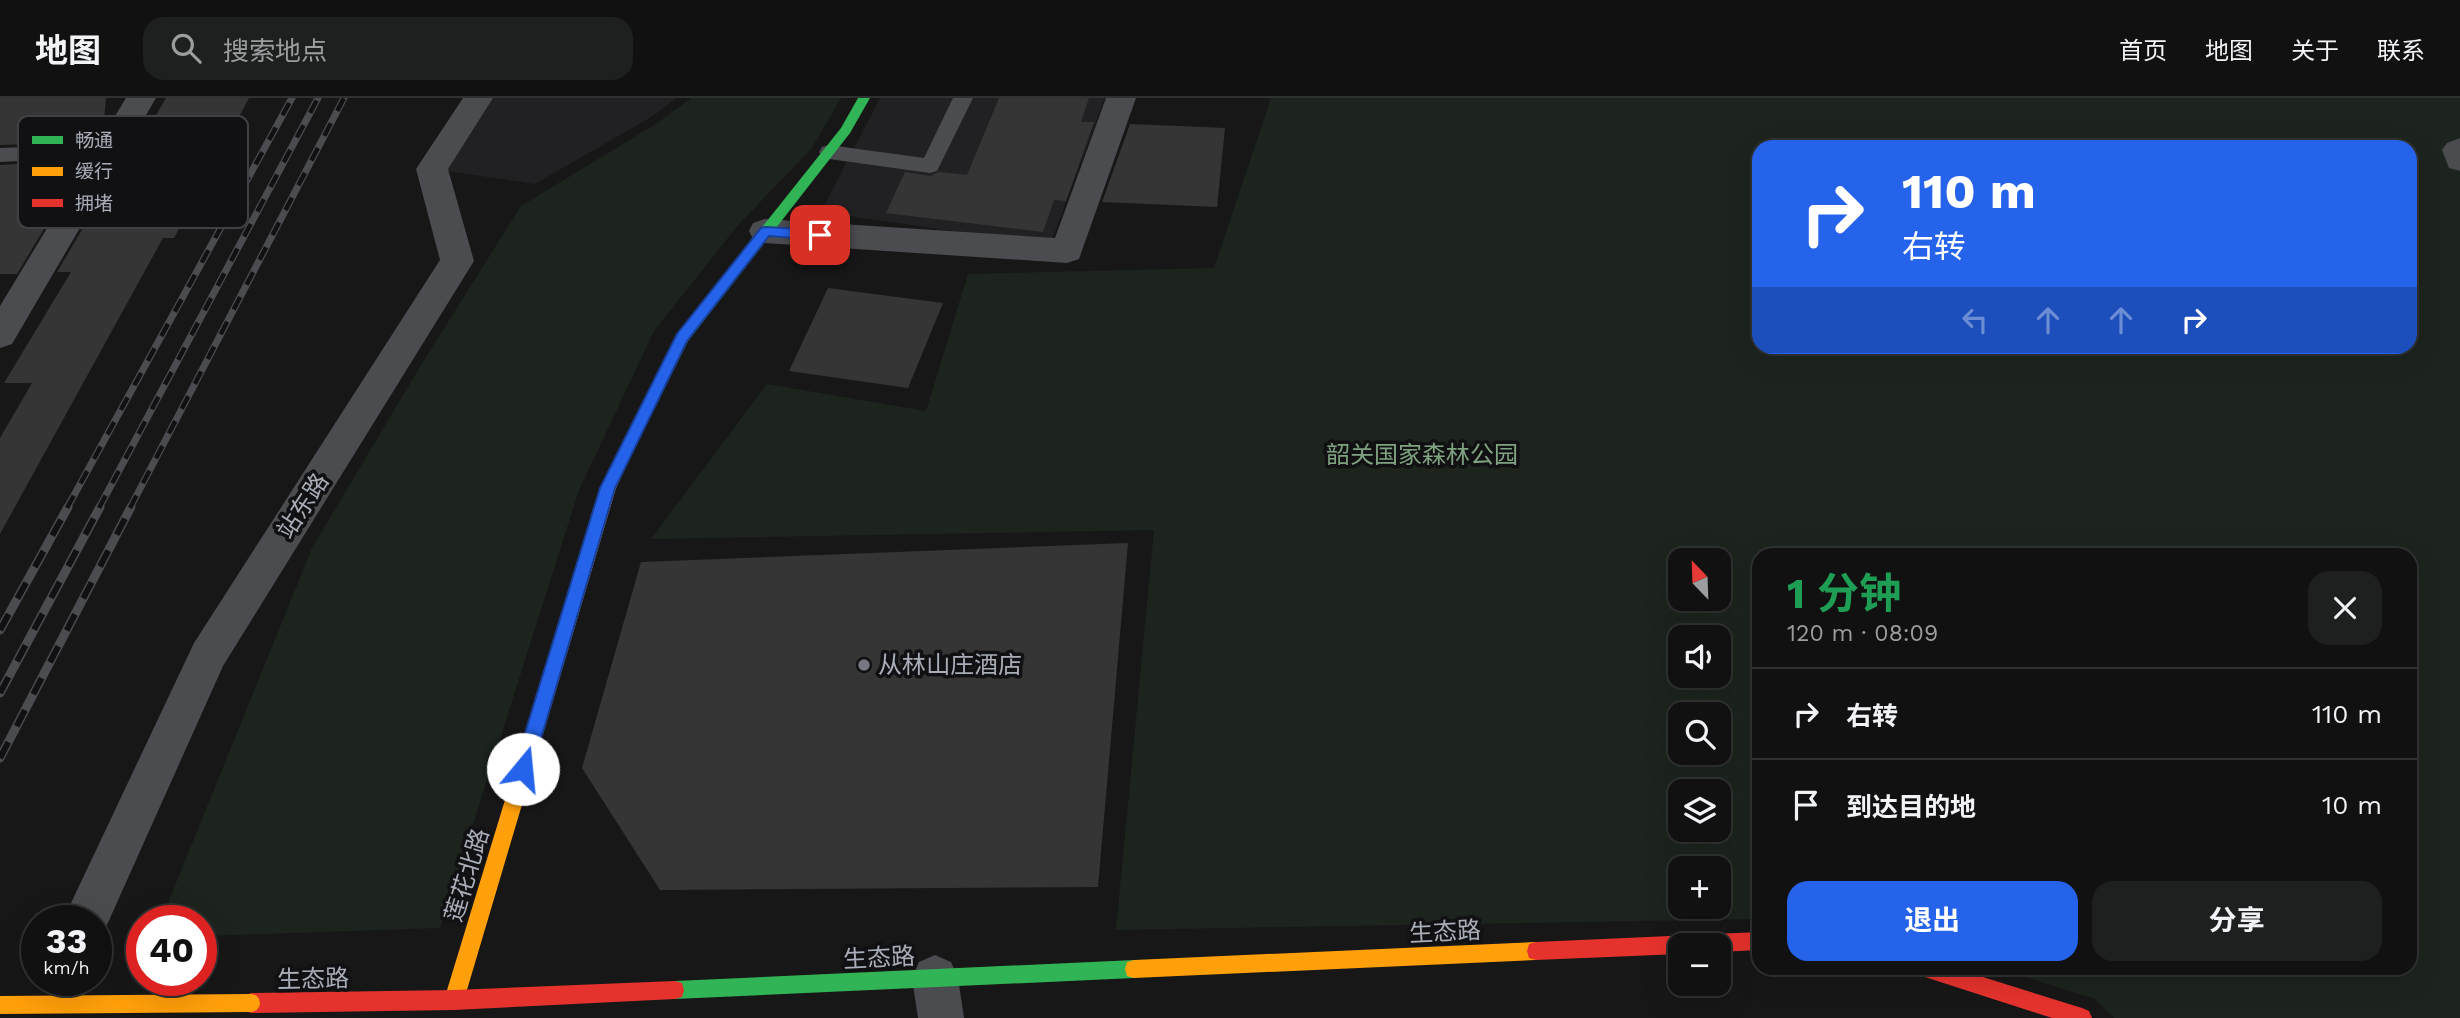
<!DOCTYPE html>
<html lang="zh">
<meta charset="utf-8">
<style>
:root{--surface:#111;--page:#1e1f1f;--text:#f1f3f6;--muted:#9c9d9f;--line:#303131;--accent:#2563eb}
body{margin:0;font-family:"Work Sans","Noto Sans SC",sans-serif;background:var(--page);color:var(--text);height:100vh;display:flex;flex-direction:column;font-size:26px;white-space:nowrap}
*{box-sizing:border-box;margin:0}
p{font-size:23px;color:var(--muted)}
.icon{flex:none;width:38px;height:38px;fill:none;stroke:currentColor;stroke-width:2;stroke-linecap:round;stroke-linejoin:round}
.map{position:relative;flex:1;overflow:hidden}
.panel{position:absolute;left:1752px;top:450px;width:665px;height:427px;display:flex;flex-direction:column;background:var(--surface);border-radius:21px;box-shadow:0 7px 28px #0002,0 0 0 2px var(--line)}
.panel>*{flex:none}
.banner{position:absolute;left:1752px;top:42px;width:665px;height:214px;border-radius:21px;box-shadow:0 7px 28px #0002,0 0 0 2px var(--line);background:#2563eb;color:#fff;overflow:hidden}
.needle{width:46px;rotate:337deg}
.controls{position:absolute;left:1668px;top:450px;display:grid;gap:14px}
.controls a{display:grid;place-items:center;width:63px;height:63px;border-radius:14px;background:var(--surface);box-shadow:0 7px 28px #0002,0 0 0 2px var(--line);font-size:35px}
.speed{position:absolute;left:21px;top:807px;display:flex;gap:14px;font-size:35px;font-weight:700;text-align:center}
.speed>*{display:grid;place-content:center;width:91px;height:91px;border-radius:50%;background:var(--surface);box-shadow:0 7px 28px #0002,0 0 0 2px var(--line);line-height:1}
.speed small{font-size:18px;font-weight:400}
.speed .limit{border:10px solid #d22;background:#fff;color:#111}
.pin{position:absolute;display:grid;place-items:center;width:60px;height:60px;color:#fff;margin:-30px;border-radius:14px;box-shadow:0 4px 10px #0006}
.me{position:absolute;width:77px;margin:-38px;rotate:17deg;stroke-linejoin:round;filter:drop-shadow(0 0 5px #0008)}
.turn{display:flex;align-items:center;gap:24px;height:147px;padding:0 35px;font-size:32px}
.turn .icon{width:91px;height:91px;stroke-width:2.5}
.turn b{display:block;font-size:49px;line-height:60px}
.lanes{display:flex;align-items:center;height:66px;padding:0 35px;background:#0003;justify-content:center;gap:35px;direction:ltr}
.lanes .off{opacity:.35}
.round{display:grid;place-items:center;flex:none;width:74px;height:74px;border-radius:21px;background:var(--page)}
.overview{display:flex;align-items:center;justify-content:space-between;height:119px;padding:0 35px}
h1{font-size:42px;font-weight:700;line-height:52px;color:#1e9e55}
.primary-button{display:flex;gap:14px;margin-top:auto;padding:14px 35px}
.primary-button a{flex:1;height:80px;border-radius:21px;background:var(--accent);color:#fff;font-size:28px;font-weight:700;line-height:80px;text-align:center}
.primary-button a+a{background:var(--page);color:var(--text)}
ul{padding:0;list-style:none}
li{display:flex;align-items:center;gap:21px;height:91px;padding:0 35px;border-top:2px solid var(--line)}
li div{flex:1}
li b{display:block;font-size:26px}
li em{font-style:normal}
header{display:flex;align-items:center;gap:42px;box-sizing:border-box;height:98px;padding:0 35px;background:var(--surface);border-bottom:2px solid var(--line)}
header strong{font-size:33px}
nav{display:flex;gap:38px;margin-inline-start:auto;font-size:24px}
.search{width:490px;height:63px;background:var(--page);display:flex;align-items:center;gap:18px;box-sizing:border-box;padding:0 24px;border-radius:21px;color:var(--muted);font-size:26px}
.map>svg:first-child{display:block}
.built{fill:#212123}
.green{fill:#1d241e;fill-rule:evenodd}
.building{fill:#353536}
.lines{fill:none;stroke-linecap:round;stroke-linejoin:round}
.lane{fill:#4b4c50;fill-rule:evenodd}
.street{fill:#4b4c50;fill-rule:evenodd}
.fast{fill:#30b455;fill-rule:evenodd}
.slow{fill:#ff9f0a;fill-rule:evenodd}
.jam{fill:#e5322d;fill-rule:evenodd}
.rail-far1-casing{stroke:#4b4c4f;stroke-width:7}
.rail-casing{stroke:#4b4c4f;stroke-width:9}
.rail-far1{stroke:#111113;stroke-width:4.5;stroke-dasharray:14;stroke-linecap:butt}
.rail{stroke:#111113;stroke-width:6;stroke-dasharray:18;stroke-linecap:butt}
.slow-bridge{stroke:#ff9f0a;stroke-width:18}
.route{fill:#2563eb;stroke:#184099;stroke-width:2}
.poi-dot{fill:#757880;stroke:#111113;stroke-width:2.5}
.labels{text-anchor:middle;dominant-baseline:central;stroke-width:7;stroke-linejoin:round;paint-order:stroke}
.park-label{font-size:24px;fill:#7fa381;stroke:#111113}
.street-label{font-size:24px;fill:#a8adb8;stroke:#111113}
.poi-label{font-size:24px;fill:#a8adb8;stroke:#111113;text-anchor:start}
.key{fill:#111113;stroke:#3e4045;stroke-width:2}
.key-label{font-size:19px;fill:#a8adb8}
</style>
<header>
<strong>地图</strong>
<div class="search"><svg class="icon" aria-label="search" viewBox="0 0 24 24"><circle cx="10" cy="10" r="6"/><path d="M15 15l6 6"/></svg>搜索地点</div>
<nav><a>首页</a><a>地图</a><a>关于</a><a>联系</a></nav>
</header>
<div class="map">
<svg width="2460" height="920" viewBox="0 0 2460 920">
<rect width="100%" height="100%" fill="#171717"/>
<path class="built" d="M485,0H677L651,19L535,86L440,72Z
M880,0H1105L1050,147L821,114Z"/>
<path class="green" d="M691,0H841L812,50L739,126L654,233L579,392L440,830L201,838V822H161L312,450L421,267L521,108L659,24Z
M1271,0H2460V920H2114L2095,901L1997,870H2410V457H1759V821L1116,832L1154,432L651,441L767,286L926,313L968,176L1214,170ZM1759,49H2410V248H1759ZM1680,462H1718V500H1680ZM1680,539H1718V578H1680ZM1680,616H1718V654H1680ZM1680,693H1718V732H1680ZM1680,770H1718V808H1680Z"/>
<path class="building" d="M0,0H106L103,33L96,44L0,47Z
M166,0H249L174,140H163L0,436V340L32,285H4L71,174H57L96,108L94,123Z
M999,0H1089L1081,24H1094L1066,103L1054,102L1043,134L886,115L905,74L930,78L939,74L967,77Z
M1130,26L1225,30L1217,109L1102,104Z
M85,62L17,176H0V67Z
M828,190L943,205L908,290L789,273Z
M1128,445L1098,789L660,792L582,670L641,464Z"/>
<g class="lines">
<path class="lane" d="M953,0H973L937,73L930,75L829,61L822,59L819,54L822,49L829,47L924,60Z
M109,46L116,48L119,53L116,58L0,64V50Z"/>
<path class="street" d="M126,0H156L12,246L0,250V208Z
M463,0H493L448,71L474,163L223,568L102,838L96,840V822H63L194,545L440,162L416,71Z
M1106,0H1136L1079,161L1067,165L765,145L753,141L749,133L753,125L765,121L1055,140Z
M2460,40V73L2449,70L2442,52L2447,45Z
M935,857L951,864L958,880L964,920H918L912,880L919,864Z"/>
<path class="fast" d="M858,0H870L850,35L688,243L620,379H610L607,375L677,236L841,30Z
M1134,862L1141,864L1143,871L1141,878L1134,880L675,901L668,899L666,892L668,885L675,883Z"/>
<path class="slow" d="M615,369L623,375L616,390L464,902L461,909L454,912L447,909L444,902L600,390L610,371Z
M1536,844L1543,846L1545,853L1543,860L1536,862L1134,880L1127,878L1125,871L1127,864L1134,862Z"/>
<path class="jam" d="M1759,834V852L1718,854V847H1680V856L1536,862L1529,860L1527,853L1529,846L1536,844Z
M1916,870H1954L2082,910L2089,913L2092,920H2052L1925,879L1918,877Z
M675,883L682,885L684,892L682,899L675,901L454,912L251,915L244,912L241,905L244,898L251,895L454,892Z"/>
<defs>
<path id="rail-far1" d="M67,410L292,0
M99,410L318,0
M130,410L344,0"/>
<path id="rail" d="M0,532L68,409
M0,595L100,409
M0,660L131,409"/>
</defs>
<use href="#rail-far1" class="rail-far1-casing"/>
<use href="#rail" class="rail-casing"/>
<use href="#rail-far1" class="rail-far1"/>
<use href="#rail" class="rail"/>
<path class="slow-bridge" d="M0,907L251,905"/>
</g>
<path class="route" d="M765,129L820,132L827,137L820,142L769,138L687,243L615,390L532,671L529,677L523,680L517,677L514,671L600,390L677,236L761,130Z"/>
<circle class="poi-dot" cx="864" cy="567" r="7"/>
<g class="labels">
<g class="park-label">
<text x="1422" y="357">韶关国家森林公园</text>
</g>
<g class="street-label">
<text transform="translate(303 408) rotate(-57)">站东路</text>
<text transform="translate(467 777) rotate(-73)">莲花北路</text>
<text transform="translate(1445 834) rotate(-3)">生态路</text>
<text transform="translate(879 860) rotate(-3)">生态路</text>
<text transform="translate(313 881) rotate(-1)">生态路</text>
</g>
<g class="poi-label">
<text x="878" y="567">从林山庄酒店</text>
</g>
</g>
<rect x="18" y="18" width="230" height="112" rx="10" class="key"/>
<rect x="32" y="38" width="31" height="8" fill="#30b455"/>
<rect x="32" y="69" width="31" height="9" fill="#ff9f0a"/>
<rect x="32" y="101" width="31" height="8" fill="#e5322d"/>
<g class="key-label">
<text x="75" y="49">畅通</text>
<text x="75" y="80">缓行</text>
<text x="75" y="112">拥堵</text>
</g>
</svg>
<div class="controls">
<a><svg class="needle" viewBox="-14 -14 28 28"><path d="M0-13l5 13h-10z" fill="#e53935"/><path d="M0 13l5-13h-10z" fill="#9c9d9f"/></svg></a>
<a><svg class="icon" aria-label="sound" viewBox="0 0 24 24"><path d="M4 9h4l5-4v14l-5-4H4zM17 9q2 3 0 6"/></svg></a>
<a><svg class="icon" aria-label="search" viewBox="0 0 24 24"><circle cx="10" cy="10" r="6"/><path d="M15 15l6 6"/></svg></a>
<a><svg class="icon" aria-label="layers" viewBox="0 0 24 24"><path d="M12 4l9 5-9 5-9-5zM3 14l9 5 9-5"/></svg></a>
<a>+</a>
<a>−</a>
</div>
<div class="speed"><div>33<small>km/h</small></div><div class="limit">40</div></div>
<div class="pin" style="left:820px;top:137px;background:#d93025"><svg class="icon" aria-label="arrive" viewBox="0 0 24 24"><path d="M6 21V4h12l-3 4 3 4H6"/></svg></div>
<svg class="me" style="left:523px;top:671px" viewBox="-20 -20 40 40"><circle r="19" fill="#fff"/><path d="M0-13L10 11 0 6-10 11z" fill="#2563eb"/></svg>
<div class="banner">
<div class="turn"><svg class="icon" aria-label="right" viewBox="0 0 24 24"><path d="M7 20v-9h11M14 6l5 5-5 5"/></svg><div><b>110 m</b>右转</div></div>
<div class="lanes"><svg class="icon off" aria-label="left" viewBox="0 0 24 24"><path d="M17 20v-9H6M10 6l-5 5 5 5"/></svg><svg class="icon off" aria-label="ahead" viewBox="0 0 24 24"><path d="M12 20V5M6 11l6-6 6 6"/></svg><svg class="icon off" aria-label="ahead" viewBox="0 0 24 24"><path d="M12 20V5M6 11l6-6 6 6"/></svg><svg class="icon" aria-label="right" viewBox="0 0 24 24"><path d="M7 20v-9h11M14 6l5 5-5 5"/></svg></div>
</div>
<section class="panel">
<div class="overview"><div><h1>1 分钟</h1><p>120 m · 08:09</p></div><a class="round"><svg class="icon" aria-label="close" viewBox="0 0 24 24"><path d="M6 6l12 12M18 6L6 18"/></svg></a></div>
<ul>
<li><svg class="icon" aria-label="right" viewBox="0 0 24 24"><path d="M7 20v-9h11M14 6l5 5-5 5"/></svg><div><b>右转</b></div><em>110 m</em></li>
<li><svg class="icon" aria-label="arrive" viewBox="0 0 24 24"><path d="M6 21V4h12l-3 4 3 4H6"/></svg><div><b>到达目的地</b></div><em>10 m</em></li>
</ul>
<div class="primary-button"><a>退出</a><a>分享</a></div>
</section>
</div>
